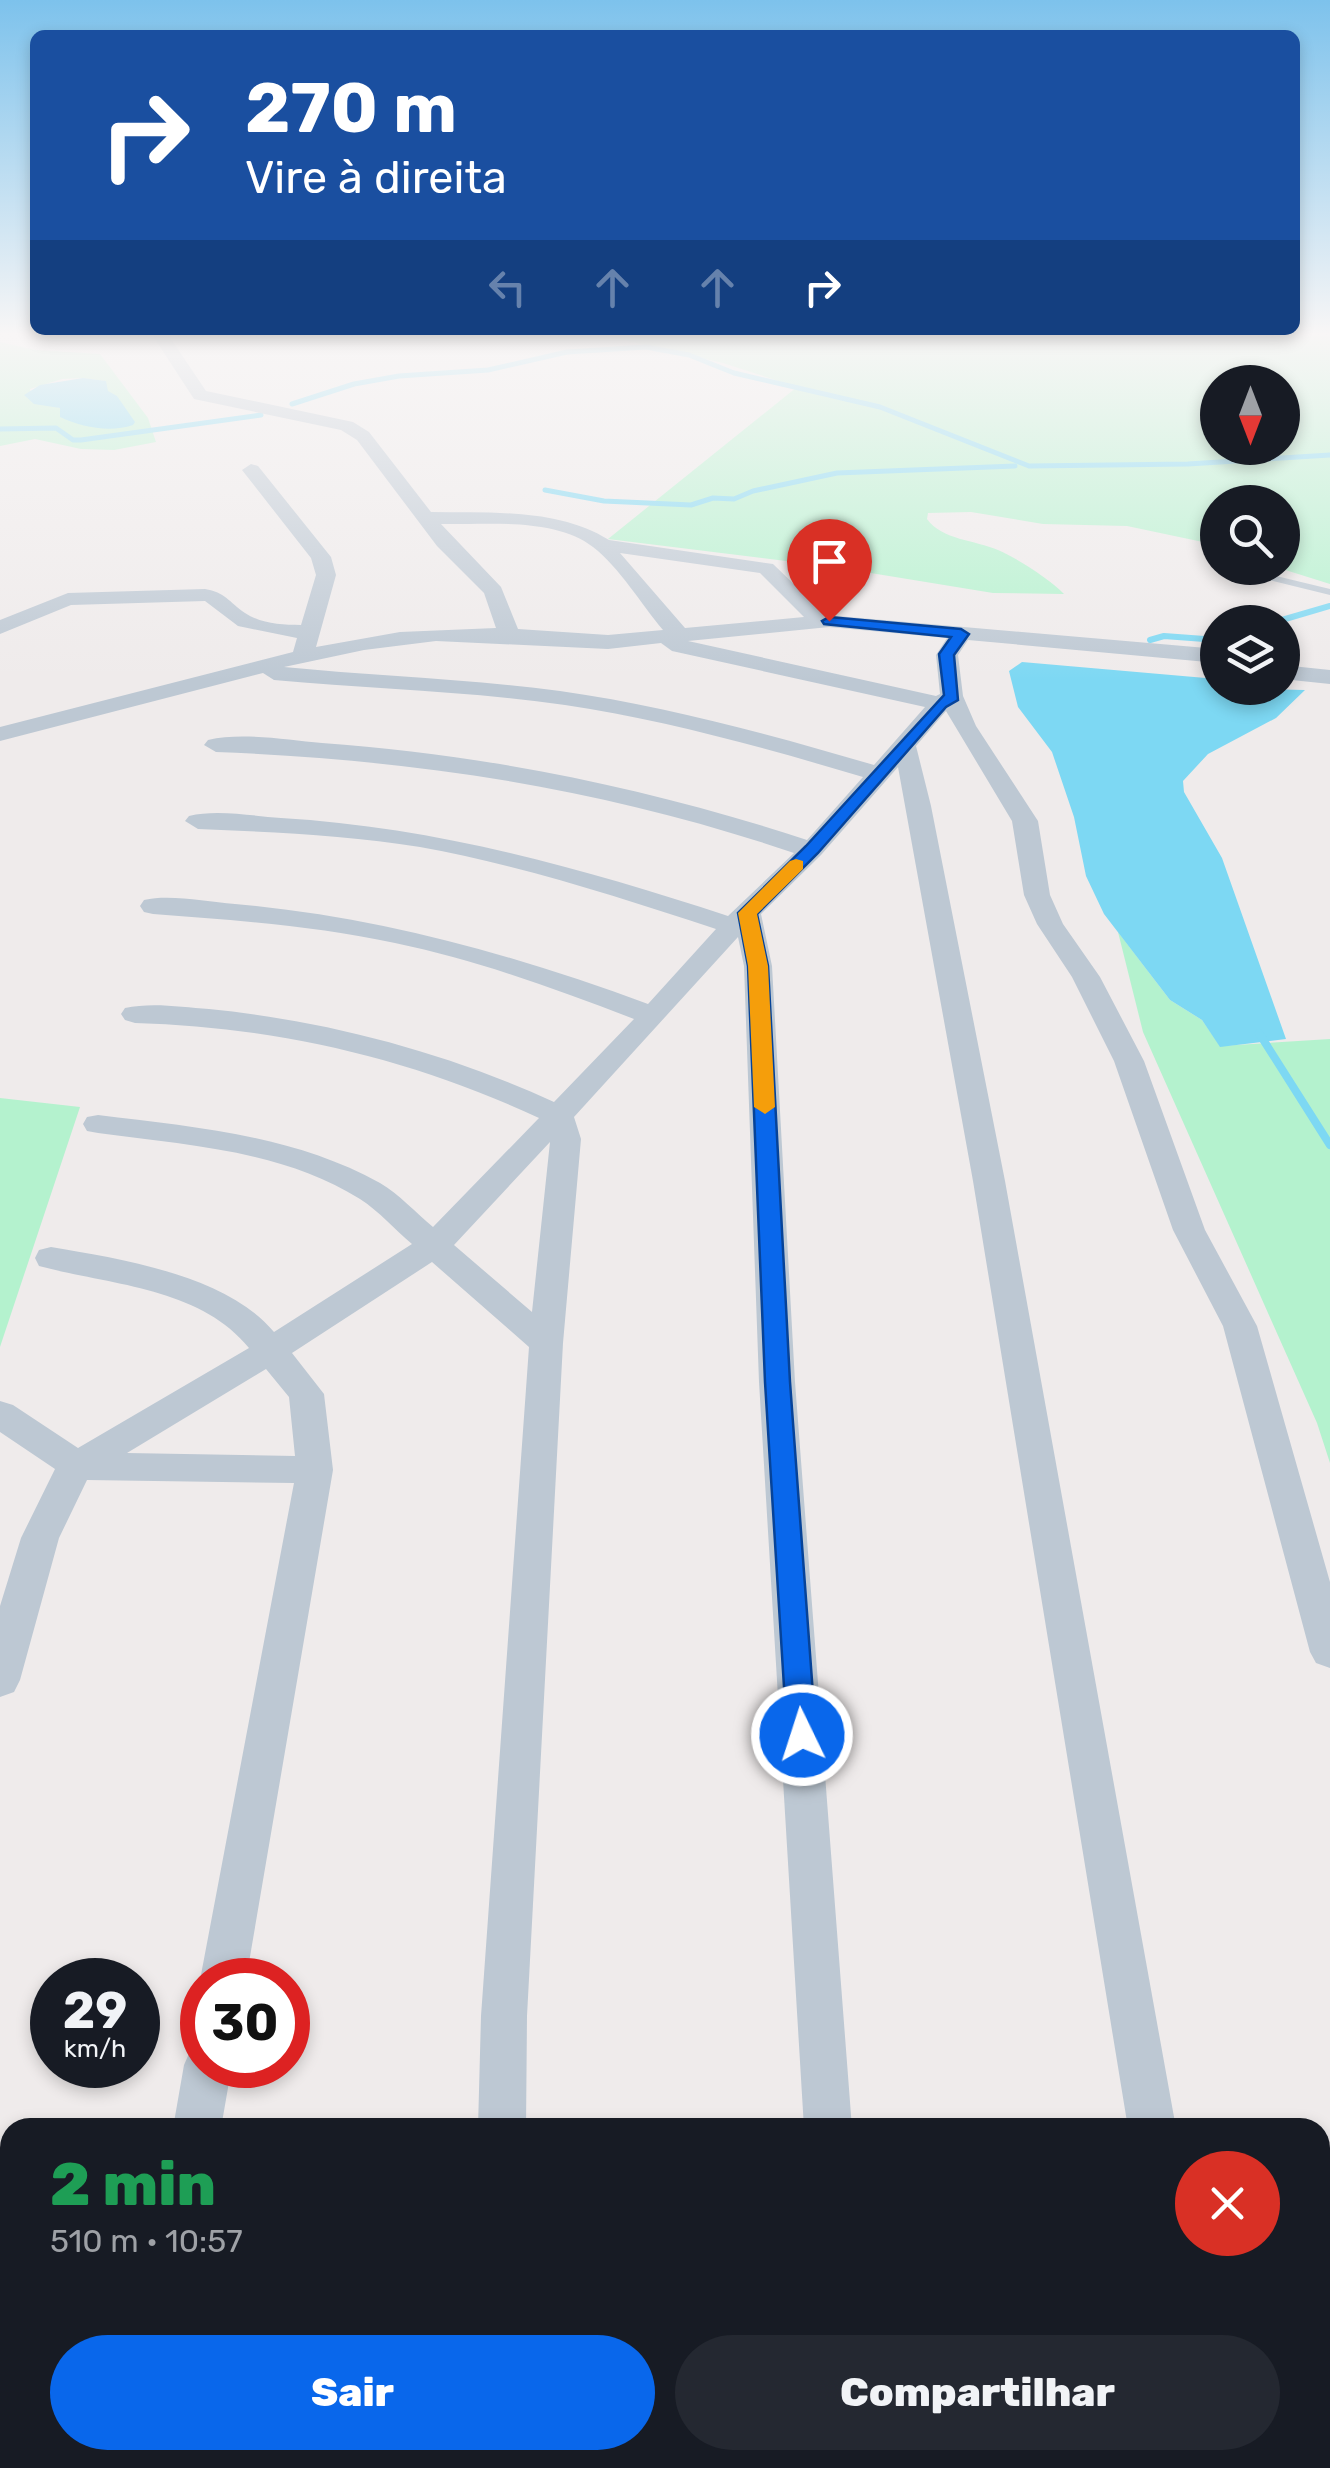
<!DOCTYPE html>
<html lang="pt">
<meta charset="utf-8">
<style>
:root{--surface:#171b24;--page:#242831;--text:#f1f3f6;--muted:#9ea1a6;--accent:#0967eb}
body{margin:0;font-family:Rubik,sans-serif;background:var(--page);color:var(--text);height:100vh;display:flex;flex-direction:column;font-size:38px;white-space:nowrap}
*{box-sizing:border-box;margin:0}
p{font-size:32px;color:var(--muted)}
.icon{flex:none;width:55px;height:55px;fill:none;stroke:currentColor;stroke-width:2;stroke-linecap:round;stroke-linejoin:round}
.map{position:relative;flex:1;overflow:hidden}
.drawer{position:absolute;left:0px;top:2118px;width:1330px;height:352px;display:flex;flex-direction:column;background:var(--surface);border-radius:30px 30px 0 0;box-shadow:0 5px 15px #0003}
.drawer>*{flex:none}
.hud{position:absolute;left:30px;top:30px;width:1270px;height:305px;border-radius:15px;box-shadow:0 5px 15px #0003;background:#1a4fa0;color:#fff;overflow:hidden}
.needle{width:65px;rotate:180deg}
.controls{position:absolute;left:1200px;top:365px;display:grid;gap:20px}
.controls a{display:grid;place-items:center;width:100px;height:100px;border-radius:50%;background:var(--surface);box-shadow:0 5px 15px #0003;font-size:50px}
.speed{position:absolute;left:30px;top:1958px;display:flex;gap:20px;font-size:50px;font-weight:700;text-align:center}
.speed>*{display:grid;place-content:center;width:130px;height:130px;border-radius:50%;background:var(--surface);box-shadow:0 5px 15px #0003;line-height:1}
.speed small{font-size:25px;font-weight:400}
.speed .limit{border:15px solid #d22;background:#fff;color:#111}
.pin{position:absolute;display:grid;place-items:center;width:85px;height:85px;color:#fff;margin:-102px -42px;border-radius:50% 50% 50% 0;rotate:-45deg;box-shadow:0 0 10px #0007}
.pin .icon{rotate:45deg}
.me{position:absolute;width:110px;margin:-55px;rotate:356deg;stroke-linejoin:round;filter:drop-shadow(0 0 8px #0008)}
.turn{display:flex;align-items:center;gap:35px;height:210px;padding:0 50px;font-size:45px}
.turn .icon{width:130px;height:130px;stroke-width:2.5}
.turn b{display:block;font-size:70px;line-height:85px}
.lanes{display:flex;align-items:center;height:95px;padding:0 50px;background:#0003;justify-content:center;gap:50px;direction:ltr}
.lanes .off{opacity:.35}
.round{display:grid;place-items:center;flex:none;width:105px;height:105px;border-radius:52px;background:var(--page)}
.headline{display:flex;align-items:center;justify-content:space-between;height:170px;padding:0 50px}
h1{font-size:60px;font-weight:800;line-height:75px;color:#1e9e55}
.action{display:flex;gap:20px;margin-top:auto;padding:20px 50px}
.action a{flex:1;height:115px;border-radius:60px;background:var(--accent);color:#fff;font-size:40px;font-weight:800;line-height:115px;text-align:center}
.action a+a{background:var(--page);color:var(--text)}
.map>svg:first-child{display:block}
.green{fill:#b4f2ce;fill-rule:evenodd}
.water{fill:#7dd8f3}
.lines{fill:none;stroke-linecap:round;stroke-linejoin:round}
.stream-far2{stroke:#7dd8f3;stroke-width:5}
.stream-far1{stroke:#7dd8f3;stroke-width:6}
.stream{stroke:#7dd8f3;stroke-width:8}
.service{fill:#bdc8d3;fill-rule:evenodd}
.minor{fill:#bdc8d3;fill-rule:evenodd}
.route{fill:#0967eb;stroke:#064399;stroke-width:2.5}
.slow{fill:#f59e0b}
</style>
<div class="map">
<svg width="1330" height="2468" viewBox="0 0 1330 2468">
<rect width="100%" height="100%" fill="#efebeb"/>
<path class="green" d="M606,336H1075L1158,339L1330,336V584L1279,568H1282V502H1218L1217,545L1127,526L1043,524L971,512L928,513L927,519C942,540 975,540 998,550C1017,558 1051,580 1064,594L993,593L834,567L608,539L797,387L723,363ZM1282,382V448H1218V382Z
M0,342L35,350L100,354L148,418L156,442L114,450L81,449L35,439L0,446ZM83,378L105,381L107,391L61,413L60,408L32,400L30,389L62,379Z
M1118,932L1170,1000L1202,1020L1220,1046L1330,1039V1463L1317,1423L1143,1032Z
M0,1098L80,1107L0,1347Z
M1330,2344V2468H0V2379H10V2460H1320V2345Z"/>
<path class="water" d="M83,378L106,381L108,391L117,396L135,422L133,425C109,433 82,427 60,417V408L34,404L24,395L40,385Z
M1022,662L1217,679L1218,688L1305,690L1276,718L1208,754L1183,781L1184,792L1222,858L1286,1039L1220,1047L1202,1020L1170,1000L1104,914L1086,876L1074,817L1052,752L1018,707L1009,671Z"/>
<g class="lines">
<path class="stream-far2" d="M292,404L354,384L399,376L488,370L567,352L646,347L689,355L734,373L880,407L1029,466L1188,464L1330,455
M0,429L56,428L73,440H81L261,415
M545,490L604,501L691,505L713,498L734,499L753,491L837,473L1015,466"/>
<path class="stream-far1" d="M1275,622L1330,606
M1150,640L1164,636L1218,640"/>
<path class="stream" d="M1259,1033L1330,1145"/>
<path class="service" d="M1247,569L1330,589V595L1244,574L1242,572Z"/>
<path class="minor" d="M153,336H169L206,391L353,422L369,432L431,512C490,513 558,508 609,540L773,564L826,615L1218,649V663L968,640L958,655L963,696L976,726L1038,821L1050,895L1063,924L1100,977L1144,1061L1205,1230L1257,1326L1330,1582V1668L1316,1663L1310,1652L1223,1326L1173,1230L1114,1061L1072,977L1037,924L1024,895L1012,821L946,711L916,746L931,806L1005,1181L1176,2128H1128L973,1181L898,767L821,855L761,914L772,966L795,1382L852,2128H804L759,1382L744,966L738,937L574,1117L581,1139L563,1343L527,2016L526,2128H478L481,2016L529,1347L432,1262L292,1353L324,1394L333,1470L246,1980H202V1985L200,1980L294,1483L87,1480L59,1538L20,1680L14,1692L0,1697V1606L21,1538L55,1469L0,1432V1401L13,1405L78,1448L249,1348C200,1287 109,1285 39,1266L35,1258L39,1250L51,1247C121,1259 227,1275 274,1332L412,1244C395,1230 379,1211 360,1199C282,1150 186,1145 98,1133L87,1131L83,1124L87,1117L98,1115C195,1127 293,1135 380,1183C399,1194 416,1213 433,1227L539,1118C410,1058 277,1027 135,1023L125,1020L121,1014L125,1008C151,1002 182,1007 209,1009C328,1021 445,1052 554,1102L634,1019C556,989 477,960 395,943C315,926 234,920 153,914L144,912L140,906L144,900C171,894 206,902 235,904C378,917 513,954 648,1004L716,929C619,897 520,865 420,847C347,835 272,832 198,829L185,821L189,816C217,809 252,816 281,818C435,827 582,868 728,916L794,853C602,788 418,760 216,752L204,745L208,740C242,732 287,740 322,743C488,755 649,788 807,840L863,777C765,748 666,720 565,705C468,691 371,689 274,680L263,673L0,741V727L293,652L297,638L238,626L205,601L71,605L0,634V620L68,593L205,589C225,592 229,602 245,613C262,624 281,625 301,625L316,575L311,558L242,470L251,464L258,466L331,557L336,575L316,647L400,632L496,628L484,593L437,546L357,440L341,430L194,399ZM441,524C486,525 554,517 593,547C620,568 641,604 663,630L608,635L518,629L501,587ZM620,553L760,573L804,617L685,628ZM829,627L947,638L936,655L940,694L936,696L688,641ZM436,641L608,649L661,643L672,651L925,707L874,765C771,735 667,706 560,691C469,679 376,676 284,667L364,650ZM550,1142L532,1312L454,1245ZM266,1369L289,1397L295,1456L127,1453Z
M1282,665L1330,670V684L1282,679Z
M202,2045V2065H232L221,2128H173L184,2065L191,2049Z"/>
</g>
<linearGradient id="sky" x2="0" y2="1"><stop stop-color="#7dc2ec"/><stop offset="0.49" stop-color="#f8f6f6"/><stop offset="1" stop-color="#f8f6f6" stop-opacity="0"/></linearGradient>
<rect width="1330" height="681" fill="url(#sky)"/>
<path class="route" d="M829,617L961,629L969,634L954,655L958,700L946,707L818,853L757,914L768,966L790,1382L816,1735L812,1744L802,1747L791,1744L787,1735L765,1382L748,966L738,913L806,846L944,695L939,654L951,637L824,624L822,621Z"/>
<path class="slow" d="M796,859L803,861V869L757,914L768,966L775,1107L765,1114L754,1107L748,966L738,913L790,861Z"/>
</svg>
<div class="controls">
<a><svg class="needle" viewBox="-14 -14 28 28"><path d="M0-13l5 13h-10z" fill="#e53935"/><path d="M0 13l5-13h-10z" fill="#9ea1a6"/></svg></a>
<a><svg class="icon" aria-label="search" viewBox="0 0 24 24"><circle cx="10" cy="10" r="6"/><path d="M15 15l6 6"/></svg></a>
<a><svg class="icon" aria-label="layers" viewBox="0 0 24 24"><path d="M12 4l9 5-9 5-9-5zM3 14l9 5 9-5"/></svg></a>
</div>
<div class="speed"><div>29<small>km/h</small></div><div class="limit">30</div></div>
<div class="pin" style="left:829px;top:621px;background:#d93025"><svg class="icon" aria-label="arrive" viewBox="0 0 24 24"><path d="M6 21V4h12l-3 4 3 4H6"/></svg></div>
<svg class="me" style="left:802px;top:1735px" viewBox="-20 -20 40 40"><circle r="17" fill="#0967eb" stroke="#fff" stroke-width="3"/><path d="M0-11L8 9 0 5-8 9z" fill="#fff"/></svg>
<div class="hud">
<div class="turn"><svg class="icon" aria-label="right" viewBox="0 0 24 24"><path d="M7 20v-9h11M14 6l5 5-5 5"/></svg><div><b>270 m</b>Vire à direita</div></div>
<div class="lanes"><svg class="icon off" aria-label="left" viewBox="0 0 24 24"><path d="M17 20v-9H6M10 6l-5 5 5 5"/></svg><svg class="icon off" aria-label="ahead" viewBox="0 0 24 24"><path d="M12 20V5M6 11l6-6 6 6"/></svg><svg class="icon off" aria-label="ahead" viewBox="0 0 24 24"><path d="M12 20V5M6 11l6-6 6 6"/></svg><svg class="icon" aria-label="right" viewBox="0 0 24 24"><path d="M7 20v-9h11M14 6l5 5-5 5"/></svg></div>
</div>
<section class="drawer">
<div class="headline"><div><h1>2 min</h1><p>510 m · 10:57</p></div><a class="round" style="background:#d93025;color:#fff"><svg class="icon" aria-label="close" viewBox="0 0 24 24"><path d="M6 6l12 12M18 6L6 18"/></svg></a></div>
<div class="action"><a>Sair</a><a>Compartilhar</a></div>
</section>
</div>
